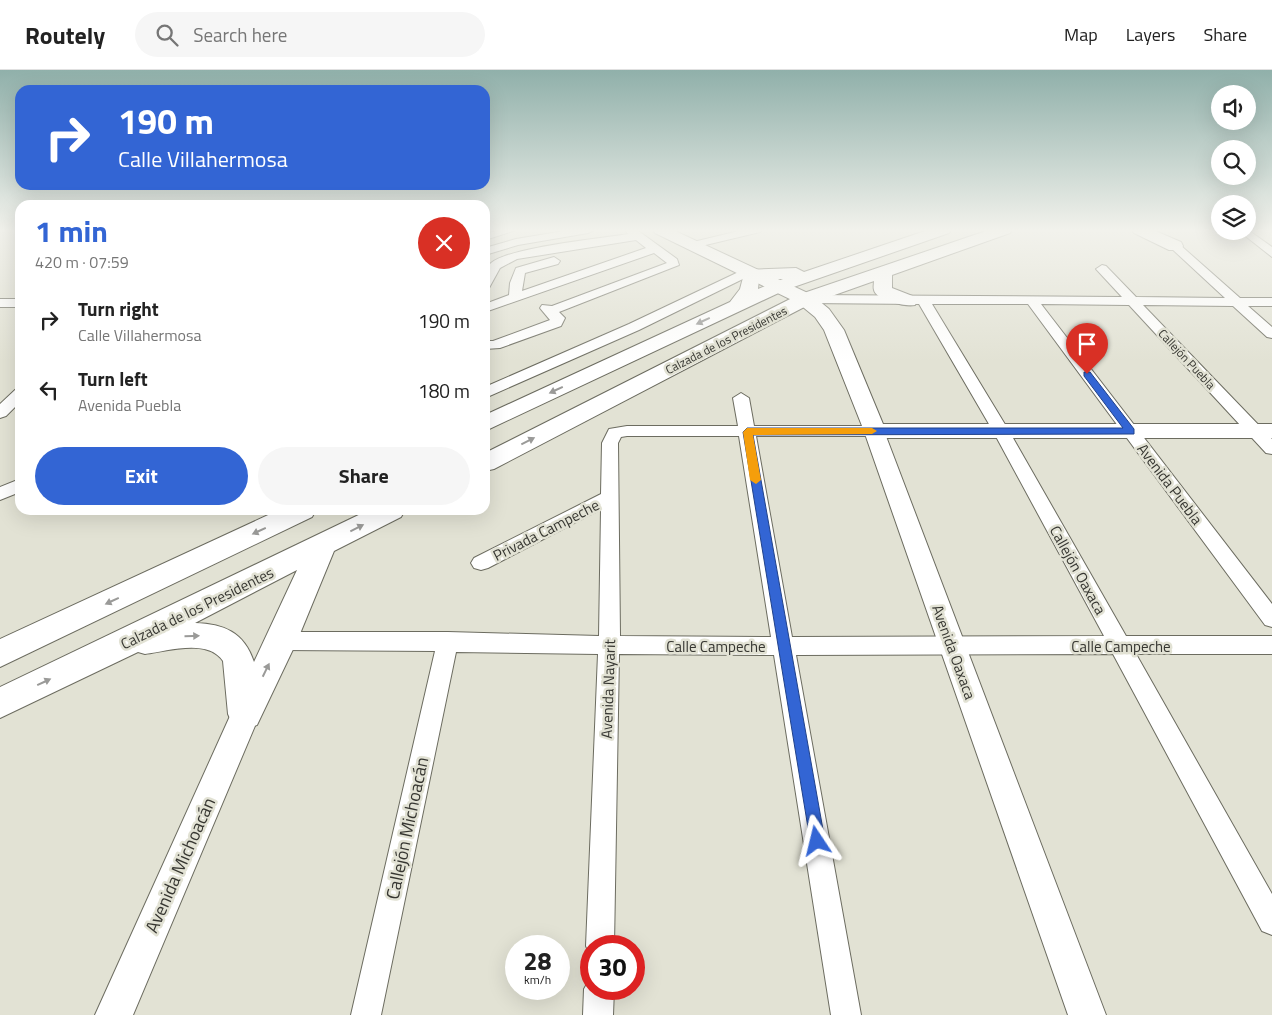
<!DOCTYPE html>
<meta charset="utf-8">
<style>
:root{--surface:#fff;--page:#f6f6f6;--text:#222;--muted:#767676;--line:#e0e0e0;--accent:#3365d4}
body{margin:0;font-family:"Titillium Web",sans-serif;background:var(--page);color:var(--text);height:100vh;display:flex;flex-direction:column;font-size:19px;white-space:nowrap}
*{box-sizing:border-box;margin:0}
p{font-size:16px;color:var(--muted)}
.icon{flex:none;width:28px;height:28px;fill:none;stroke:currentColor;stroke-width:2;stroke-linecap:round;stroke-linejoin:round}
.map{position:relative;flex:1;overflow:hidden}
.side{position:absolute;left:15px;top:130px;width:475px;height:315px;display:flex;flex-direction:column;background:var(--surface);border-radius:15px;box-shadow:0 5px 20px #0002}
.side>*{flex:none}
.hud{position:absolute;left:15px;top:15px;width:475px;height:105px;border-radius:15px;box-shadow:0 5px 20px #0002;background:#3365d4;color:#fff;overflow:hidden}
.fabs{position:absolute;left:1211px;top:15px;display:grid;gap:10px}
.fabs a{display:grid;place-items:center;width:45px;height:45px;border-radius:50%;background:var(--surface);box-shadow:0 5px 20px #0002;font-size:25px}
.speed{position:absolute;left:505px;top:865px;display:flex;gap:10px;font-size:25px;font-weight:700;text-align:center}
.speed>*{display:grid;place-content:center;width:65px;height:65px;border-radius:50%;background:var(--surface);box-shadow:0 5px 20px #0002;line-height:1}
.speed small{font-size:12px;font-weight:400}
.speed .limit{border:8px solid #d22;background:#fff;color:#111}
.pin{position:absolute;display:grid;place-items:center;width:42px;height:42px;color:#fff;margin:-51px -21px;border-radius:50% 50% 50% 0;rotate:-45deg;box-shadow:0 0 5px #0007}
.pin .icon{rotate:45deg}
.me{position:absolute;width:55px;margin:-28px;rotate:350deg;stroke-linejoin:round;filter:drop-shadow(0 0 4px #0008)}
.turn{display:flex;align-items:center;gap:18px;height:105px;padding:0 20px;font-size:22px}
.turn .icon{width:65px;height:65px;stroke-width:2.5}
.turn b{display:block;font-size:35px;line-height:42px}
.round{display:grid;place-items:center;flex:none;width:52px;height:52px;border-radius:26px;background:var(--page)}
.overview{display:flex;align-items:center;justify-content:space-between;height:85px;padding:0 20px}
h1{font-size:30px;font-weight:700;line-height:38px;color:var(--accent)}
.primary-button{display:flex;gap:10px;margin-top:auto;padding:10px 20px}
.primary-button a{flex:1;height:58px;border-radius:30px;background:var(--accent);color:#fff;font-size:20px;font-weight:700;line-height:58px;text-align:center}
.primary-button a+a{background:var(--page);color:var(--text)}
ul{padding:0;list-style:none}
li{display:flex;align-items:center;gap:15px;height:70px;padding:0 20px}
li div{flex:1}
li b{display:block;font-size:19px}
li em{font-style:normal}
header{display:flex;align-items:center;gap:30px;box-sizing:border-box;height:70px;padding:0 25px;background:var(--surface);border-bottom:1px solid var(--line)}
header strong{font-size:24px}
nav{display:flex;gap:28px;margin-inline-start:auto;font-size:18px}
.search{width:350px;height:45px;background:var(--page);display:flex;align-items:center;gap:12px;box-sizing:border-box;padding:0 18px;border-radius:28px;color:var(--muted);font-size:19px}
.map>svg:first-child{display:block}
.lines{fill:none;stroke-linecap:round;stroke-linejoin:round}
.minor-casing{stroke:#6c6c60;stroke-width:2}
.tertiary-casing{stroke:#6c6c60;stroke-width:2}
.secondary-casing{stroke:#6c6c60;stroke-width:2}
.trunk-casing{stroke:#6c6c60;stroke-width:2}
.minor{fill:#fff;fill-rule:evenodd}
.tertiary{fill:#fff;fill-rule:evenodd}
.secondary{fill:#fff;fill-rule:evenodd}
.trunk{fill:#fff;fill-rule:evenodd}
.oneway{fill:#9a9a98}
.route{fill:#3365d4;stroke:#21428a}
.slow{fill:#f59e0b}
.labels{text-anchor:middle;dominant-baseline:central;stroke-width:5;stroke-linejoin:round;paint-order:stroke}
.far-street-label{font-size:12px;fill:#363631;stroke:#e2e2d4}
.street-label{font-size:15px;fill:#363631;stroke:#e2e2d4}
.near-street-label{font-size:18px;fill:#363631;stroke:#e2e2d4}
</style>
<header>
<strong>Routely</strong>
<div class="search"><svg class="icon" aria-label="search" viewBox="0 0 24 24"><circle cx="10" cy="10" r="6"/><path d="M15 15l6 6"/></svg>Search here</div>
<nav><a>Map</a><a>Layers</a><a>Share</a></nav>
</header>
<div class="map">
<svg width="1272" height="945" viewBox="0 0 1272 945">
<rect width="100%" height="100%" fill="#e2e2d4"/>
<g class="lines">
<defs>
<path id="minor" d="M499,160H516L485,170V164Z
M570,160H594L588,163L518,175L485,185V178L516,169Z
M625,160H637L677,189L679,195L559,242L565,248L561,256L500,278L485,279V271H493L550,250L540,238L542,235L552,236L667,193L654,183L485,242V234L509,225L510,213L516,198L554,187L560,191L558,194L525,203L522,221L646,178L636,170L517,189L500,198L489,218L485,219C485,210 484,199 491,193C511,177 599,169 628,164Z
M743,160H762L760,162L693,178L687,175L689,173Z
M1248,160L1272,177V187L1239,161Z
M1175,173L1179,174L1240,228H1272V236H1248L1272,257V268L1267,267L1233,236L1143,235L1272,369V384L1266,383L1129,235L1041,234L1272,534V557L1265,555L1028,234H932L1009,361L1126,566H1272V584H1136L1272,824V865L1262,861L1113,584L796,585L861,945H831L774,585L619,584L614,876H591V887L586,876L598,584L456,582L381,945H351L435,581L281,580L274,577L270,571L274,565L281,562H448L599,566L601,439L488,498L481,500L474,498L471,493L474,488L601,424L602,373L609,359L627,356H738L733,328L741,323L749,328L754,356H874L880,357L882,361L880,365L874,366H756L792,567L1104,566L993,361L919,234L805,233L799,229L805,225L1122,227L1096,199L1102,195L1106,196L1136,227L1225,228L1171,178L1169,176ZM627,366H739L771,567L620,566L618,373L621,367Z
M747,198L753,202L751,205L639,260L485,328V317L629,254Z
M0,229H20V237H0Z
M20,318V332L6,346L0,348V334L15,320Z
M20,409V422L0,430V417Z
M591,907V919H614L613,945H583L584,919Z"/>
<path id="tertiary" d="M874,355L881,356L884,361L1106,945H1068L864,361L867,356Z
M245,631L255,635L260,644L133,945H95L235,635Z"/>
<path id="secondary" d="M653,160H673L812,225L829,239L844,260L883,354H1272V368H874L866,366L824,260L815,247L798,233L655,163Z"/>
<path id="trunk" d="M928,160H951L949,163L785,220L485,361V345L730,232L740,219L745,200L796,198L804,202ZM759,209H783L758,219Z
M989,160H1012L1010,163L892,205V218L915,227L917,231L915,235C906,237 876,230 874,220C873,217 874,214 874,211L812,233L494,399L485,401V383L798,225Z
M1132,160H1153L1181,172L1183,176L1181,180H1169L1134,163Z
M279,440H316L312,447L0,597V569Z
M369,440H405L401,447L334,481L297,571L257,655L245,659L233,655L228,644L223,591C208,568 167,581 145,584L138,582L0,648V617ZM297,500L254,592C244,562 224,554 195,553Z"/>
</defs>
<use href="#minor" class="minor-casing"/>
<use href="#tertiary" class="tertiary-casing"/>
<use href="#secondary" class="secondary-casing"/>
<use href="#trunk" class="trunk-casing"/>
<use href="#minor" class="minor"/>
<use href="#tertiary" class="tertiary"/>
<use href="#secondary" class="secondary"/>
<use href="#trunk" class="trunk"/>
</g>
<defs><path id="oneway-solid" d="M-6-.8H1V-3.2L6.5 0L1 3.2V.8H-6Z" transform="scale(1.25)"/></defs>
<g class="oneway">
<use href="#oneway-solid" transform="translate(703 251) rotate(155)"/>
<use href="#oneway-solid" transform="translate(556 320) rotate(155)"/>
<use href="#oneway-solid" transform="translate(528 371) rotate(-27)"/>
<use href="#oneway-solid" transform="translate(357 458) rotate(-27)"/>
<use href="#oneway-solid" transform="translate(259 461) rotate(155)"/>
<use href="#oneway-solid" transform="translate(112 531) rotate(155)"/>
<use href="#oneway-solid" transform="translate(192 566) rotate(-2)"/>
<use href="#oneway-solid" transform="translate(266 600) rotate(-64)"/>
<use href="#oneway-solid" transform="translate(44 612) rotate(-25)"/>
</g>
<linearGradient id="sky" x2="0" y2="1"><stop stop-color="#90b0aa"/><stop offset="0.55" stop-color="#f2f2ec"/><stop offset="1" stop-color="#f2f2ec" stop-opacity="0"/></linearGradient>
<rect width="1272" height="292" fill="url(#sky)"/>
<path class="route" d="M1084,302H1090L1134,359V364L753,365L825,771L822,776L817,779L811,776L743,362L747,358H1123L1084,306Z"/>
<path class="slow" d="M747,358H872L877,361L872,364L753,365L761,410L756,414L750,410L743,362Z"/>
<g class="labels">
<g class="far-street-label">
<text transform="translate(726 270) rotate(-27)">Calzada de los Presidentes</text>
<text transform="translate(1187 289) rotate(47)">Callejón Puebla</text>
</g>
<g class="street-label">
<text transform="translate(1170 414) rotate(53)">Avenida Puebla</text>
<text transform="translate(546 460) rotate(-27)">Privada Campeche</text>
<text transform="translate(1078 500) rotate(61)">Callejón Oaxaca</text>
<text transform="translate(197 538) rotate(-26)">Calzada de los Presidentes</text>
<text x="716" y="576">Calle Campeche</text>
<text x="1121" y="576">Calle Campeche</text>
<text transform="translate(954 582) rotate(70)">Avenida Oaxaca</text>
<text transform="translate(608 619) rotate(-88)">Avenida Nayarit</text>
</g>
<g class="near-street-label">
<text transform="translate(407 758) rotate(-78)">Callejón Michoacán</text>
<text transform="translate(180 795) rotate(-66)">Avenida Michoacán</text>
</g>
</g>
</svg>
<div class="fabs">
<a><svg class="icon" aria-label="sound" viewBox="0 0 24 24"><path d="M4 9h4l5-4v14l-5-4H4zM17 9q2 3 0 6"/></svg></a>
<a><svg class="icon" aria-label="search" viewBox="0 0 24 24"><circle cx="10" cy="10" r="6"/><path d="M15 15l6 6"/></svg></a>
<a><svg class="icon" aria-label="layers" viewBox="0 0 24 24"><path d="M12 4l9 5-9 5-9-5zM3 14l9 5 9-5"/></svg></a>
</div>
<div class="speed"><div>28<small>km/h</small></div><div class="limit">30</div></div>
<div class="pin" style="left:1087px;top:304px;background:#d93025"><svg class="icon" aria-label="arrive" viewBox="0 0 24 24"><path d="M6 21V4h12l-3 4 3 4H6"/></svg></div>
<svg class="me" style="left:817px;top:771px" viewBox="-20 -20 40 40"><path d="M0-17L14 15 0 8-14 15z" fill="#3365d4" stroke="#fff" stroke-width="4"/></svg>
<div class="hud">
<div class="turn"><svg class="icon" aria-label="right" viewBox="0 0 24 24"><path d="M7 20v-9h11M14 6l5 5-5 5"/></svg><div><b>190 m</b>Calle Villahermosa</div></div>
</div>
<section class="side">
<div class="overview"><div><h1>1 min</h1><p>420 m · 07:59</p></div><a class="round" style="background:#d93025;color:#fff"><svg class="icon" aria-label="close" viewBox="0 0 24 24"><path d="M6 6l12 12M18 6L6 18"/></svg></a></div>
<ul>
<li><svg class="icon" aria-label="right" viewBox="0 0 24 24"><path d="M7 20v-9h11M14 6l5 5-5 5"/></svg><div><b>Turn right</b><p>Calle Villahermosa</p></div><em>190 m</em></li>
<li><svg class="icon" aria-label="left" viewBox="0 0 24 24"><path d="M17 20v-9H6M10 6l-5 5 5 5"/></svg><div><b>Turn left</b><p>Avenida Puebla</p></div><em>180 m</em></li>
</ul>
<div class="primary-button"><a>Exit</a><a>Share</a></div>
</section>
</div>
